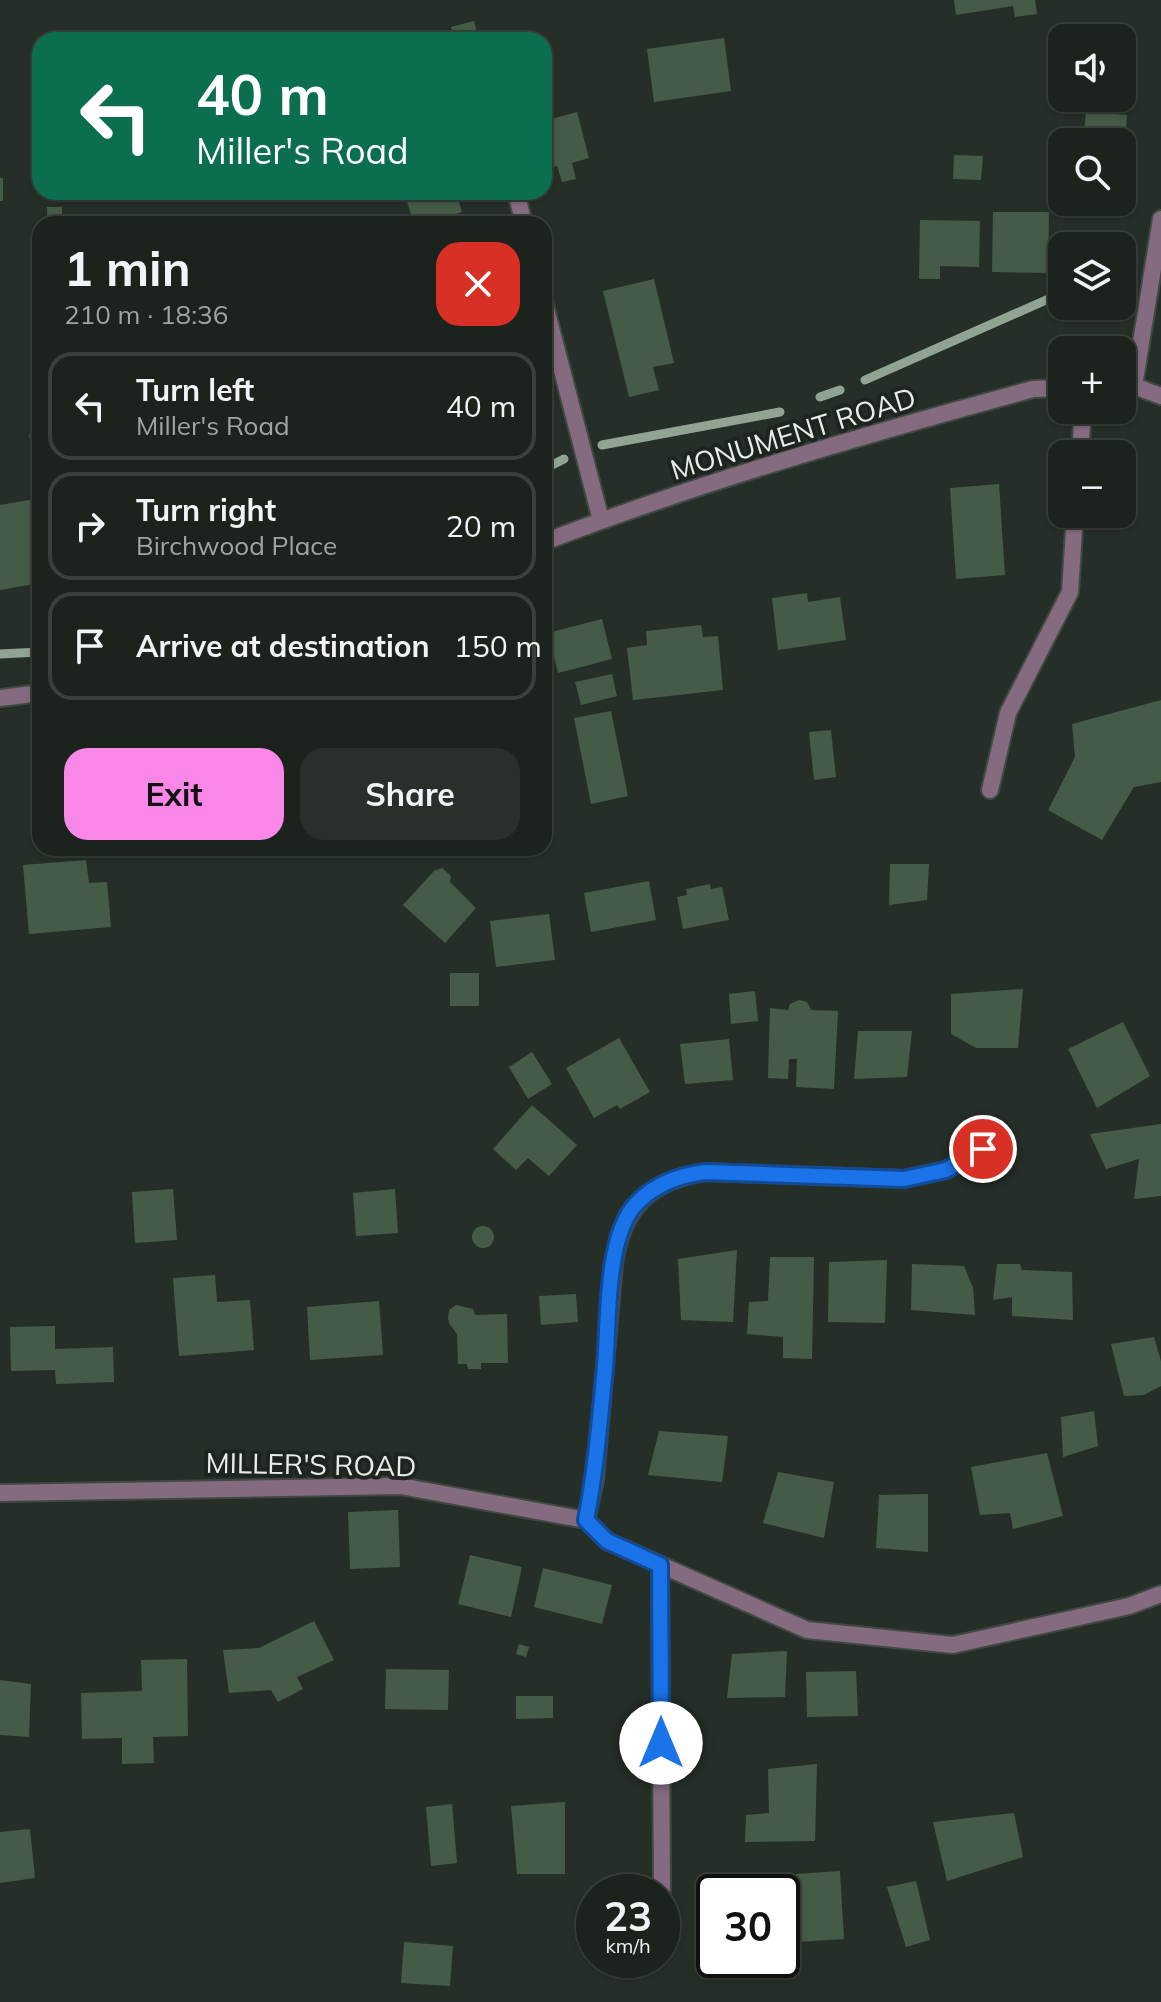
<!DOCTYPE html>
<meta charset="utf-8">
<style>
:root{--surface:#1c231d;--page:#292f2a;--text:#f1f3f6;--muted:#a0a4a4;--line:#3a403b;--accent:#f987e8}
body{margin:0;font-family:Mulish,sans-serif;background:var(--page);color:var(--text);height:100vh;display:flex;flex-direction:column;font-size:30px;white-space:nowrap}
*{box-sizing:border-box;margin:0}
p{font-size:26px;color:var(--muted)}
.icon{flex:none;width:44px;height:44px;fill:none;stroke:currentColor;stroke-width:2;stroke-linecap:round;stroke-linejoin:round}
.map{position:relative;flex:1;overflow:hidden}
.details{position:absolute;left:32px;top:216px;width:520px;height:640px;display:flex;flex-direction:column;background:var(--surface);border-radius:24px;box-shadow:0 2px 6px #0004,0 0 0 2px var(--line)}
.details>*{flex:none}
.banner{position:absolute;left:32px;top:32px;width:520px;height:168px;border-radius:24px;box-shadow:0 2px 6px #0004,0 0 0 2px var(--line);background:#0b6e4f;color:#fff;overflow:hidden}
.tools{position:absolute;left:1048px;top:24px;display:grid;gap:16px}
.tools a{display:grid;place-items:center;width:88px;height:88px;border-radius:16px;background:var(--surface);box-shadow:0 2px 6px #0004,0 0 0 2px var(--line);font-size:40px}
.speed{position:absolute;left:576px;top:1874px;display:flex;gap:16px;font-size:40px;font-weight:700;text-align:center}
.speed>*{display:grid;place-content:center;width:104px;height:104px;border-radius:50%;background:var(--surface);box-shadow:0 2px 6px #0004,0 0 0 2px var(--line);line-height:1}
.speed small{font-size:20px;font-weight:400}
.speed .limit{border:4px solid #111;border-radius:12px;background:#fff;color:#111}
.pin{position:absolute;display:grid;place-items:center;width:68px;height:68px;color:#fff;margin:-34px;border:4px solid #fff;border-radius:50%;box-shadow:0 2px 8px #0007}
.me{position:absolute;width:88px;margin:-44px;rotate:0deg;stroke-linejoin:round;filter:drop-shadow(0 0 6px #0008)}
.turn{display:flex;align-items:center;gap:28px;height:168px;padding:0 32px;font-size:36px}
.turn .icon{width:104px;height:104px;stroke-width:2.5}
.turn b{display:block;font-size:56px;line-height:68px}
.round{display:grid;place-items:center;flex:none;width:84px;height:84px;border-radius:24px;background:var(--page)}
.overview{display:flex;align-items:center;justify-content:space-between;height:136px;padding:0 32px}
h1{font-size:48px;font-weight:700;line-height:60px}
.primary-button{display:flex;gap:16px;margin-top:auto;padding:16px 32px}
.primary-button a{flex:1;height:92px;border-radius:24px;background:var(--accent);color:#111;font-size:32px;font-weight:700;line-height:92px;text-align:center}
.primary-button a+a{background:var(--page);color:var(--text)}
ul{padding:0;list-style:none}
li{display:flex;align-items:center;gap:24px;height:108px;margin:0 16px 12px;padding:0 16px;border:4px solid var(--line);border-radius:24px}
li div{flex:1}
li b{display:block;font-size:30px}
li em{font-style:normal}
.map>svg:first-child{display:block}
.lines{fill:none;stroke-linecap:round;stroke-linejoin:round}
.stream{stroke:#91a494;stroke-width:9}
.building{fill:#455b48}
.minor-casing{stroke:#414a42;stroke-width:20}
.minor{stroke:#856b80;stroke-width:16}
.route-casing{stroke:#114b97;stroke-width:20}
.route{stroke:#1a73e8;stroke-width:14}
.labels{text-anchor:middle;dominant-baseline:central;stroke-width:8;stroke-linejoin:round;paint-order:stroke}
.street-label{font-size:28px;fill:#e7ede8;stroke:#1d251e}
</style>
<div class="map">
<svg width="1161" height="2002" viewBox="0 0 1161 2002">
<rect width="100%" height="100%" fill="#262f27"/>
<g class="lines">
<path class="stream" d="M865,380L1062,293
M820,397L840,390
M602,445L780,412
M544,469L564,459
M0,654L40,652"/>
</g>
<path class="building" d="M954,0H1035L1037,14L1015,17L1013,6L956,15Z
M474,21L479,40H455L451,27Z
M724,38L731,91L654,102L647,49Z
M1080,98H1113L1112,104Z
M577,112L589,158L572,163L576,179L562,182L557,166L544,169V121Z
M1086,112L1127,115L1124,149H1122V142H1083Z
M954,155L983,156L981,180L953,179Z
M0,178H3V201H0Z
M84,192H117V202H84Z
M404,192H456L462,212L424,224H414Z
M47,207H62V223H47Z
M993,212H1049L1048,273L992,272Z
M263,216L265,224H235V223Z
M920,220L980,221L979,267L940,266V279H919Z
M1054,255H1062V294L1051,293Z
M654,279L674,363L653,367L659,390L629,397L603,291Z
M40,432V458L33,460L29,434Z
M999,484L1005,575L956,579L950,488Z
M40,498V583L0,590V505Z
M807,593L808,602L840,597L846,640L778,650L772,598Z
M602,619L612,659L558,673L548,633Z
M701,625L703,637L718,636L723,690L633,700L627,648L647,645L646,631Z
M612,674L617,696L581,705L575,682Z
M1161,700V782L1134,787L1102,840L1048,810L1075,757L1072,724Z
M611,711L628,796L591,804L574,718Z
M831,730L836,777L814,780L809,732Z
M86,860L89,883L107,882L111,927L29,934L23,865Z
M890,864H929L927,900L889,905Z
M442,868L451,876L450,882L476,908L445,943L403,905L434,871Z
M649,881L656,920L591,932L584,893Z
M710,884L711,889L722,887L729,920L683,929L677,897L687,895L686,889Z
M549,914L555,960L496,967L490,921Z
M450,973H479V1006H450Z
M1023,989L1018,1048H976L951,1034V994Z
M755,991L758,1021L731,1024L729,994Z
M799,1000L807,1002L811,1010L838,1011L834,1089L796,1087L797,1059H789L788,1079L768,1078L770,1008L788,1010L790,1004Z
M1123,1022L1150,1076L1097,1108L1068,1049Z
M858,1031H912L907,1077L854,1079Z
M619,1038L650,1092L620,1109L617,1105L594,1118L566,1068Z
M729,1039L733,1080L685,1084L680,1044Z
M532,1052L552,1084L528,1099L509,1067Z
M532,1105L577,1145L549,1176L528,1158L516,1170L493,1149Z
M1161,1124V1196L1134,1199L1139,1159L1106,1169L1090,1134Z
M173,1189L177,1240L135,1243L132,1192Z
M395,1189L398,1233L356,1236L353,1193Z
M472 1237a11 11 0 1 1 22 0a11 11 0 1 1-22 0Z
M737,1250L733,1322L681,1320L678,1259Z
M770,1257H814L812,1359L783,1358V1337L747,1334L749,1302L768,1301Z
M887,1260L885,1323L828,1322L829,1262Z
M912,1264L964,1266L973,1288L975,1315L911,1310Z
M997,1264H1020L1022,1270L1072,1272L1073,1320L1012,1316V1297L993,1300Z
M215,1275L217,1302L250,1300L254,1350L179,1356L173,1278Z
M576,1294L578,1322L541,1325L539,1296Z
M379,1301L383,1355L310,1360L307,1307Z
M456,1305L473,1309L475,1315L507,1314L508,1363H481V1369H468L467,1364H458L457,1334L449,1323L448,1318L449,1310Z
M55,1326V1349L113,1347L114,1382L56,1384L55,1370L11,1371L10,1327Z
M1154,1337L1161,1361V1386L1144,1395L1124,1396L1111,1344Z
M1094,1411L1098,1446L1063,1457L1061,1417Z
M659,1431L728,1436L722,1482L648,1475Z
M1047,1453L1063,1516L1013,1529L1010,1513L980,1515L971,1467Z
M778,1472L834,1482L824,1538L763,1523Z
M928,1494V1552L876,1548L879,1495Z
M398,1510L400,1567L350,1569L348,1512Z
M470,1555L522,1567L511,1617L458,1604Z
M543,1568L612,1585L602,1624L534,1607Z
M314,1621L334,1660L297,1677L303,1689L278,1702L271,1690L229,1693L223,1650L259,1648Z
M519,1644L529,1647L526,1657L516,1654Z
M787,1651L785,1697L727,1698L732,1654Z
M187,1659L188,1736L153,1737L154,1763L122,1764V1738L82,1739L81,1693L142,1691L141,1660Z
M386,1669L449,1670L448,1710L385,1709Z
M856,1671L858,1716L807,1717L806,1672Z
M0,1680L31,1684L29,1737L0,1735Z
M516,1696H553V1718L516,1719Z
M817,1764L815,1841L745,1842L746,1815L769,1813L768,1769Z
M565,1802V1874H517L511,1806Z
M452,1804L457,1863L431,1866L426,1807Z
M1014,1813L1023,1857L947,1881L933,1822Z
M30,1829L35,1878L0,1883V1832Z
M840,1871L844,1939L783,1943L781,1875Z
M916,1881L930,1940L906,1947L887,1887Z
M404,1942L453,1946L450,1986L401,1983Z"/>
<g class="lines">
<defs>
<path id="minor" d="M516,192L524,224
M544,301L601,520
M1134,386L1161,219
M1122,387L1134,386L1161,396
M1080,454L1083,410
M544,542C704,481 868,434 1033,389L1062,388
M0,698L40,693
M990,790L1008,713L1070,592L1075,514
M0,1493L400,1486L586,1520L607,1541L807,1630L953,1645L1129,1606L1161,1594
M586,1520L595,1480L614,1263C623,1207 650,1180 706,1172L904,1179L946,1170L983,1149
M660,1565L662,1892"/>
</defs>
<use href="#minor" class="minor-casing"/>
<use href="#minor" class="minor"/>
</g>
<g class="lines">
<defs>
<path id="route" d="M661,1743L660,1565L607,1541L586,1520C596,1469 600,1418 605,1367C609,1322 605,1240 635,1205C654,1184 680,1175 706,1172L904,1179L946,1170L983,1149"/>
</defs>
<use href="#route" class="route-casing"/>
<use href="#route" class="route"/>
</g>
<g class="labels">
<g class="street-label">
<text transform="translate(793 433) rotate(-17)">MONUMENT ROAD</text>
<text transform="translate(311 1464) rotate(1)">MILLER'S ROAD</text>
</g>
</g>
</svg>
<div class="tools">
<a><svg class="icon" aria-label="sound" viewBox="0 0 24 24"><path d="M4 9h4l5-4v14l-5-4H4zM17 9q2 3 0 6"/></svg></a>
<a><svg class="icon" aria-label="search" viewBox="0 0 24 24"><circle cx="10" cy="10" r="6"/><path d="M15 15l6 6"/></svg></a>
<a><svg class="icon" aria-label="layers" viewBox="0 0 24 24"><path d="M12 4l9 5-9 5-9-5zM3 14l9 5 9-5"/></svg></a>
<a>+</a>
<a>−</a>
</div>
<div class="speed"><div>23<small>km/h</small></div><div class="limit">30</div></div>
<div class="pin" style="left:983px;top:1149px;background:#d93025"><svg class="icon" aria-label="arrive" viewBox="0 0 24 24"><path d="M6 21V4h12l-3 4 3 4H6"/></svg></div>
<svg class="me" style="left:661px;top:1743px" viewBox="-20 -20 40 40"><circle r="19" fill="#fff"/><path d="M0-13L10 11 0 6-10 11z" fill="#1a73e8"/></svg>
<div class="banner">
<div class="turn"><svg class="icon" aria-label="left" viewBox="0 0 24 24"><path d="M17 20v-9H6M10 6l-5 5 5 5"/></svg><div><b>40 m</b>Miller's Road</div></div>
</div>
<section class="details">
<div class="overview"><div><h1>1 min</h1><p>210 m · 18:36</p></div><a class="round" style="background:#d93025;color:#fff"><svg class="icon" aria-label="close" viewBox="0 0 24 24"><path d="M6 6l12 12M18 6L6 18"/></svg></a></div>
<ul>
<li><svg class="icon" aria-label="left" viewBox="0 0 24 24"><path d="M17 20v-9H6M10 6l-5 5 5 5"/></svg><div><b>Turn left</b><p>Miller's Road</p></div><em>40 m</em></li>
<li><svg class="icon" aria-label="right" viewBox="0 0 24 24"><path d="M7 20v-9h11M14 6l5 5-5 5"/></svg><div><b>Turn right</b><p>Birchwood Place</p></div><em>20 m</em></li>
<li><svg class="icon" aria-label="arrive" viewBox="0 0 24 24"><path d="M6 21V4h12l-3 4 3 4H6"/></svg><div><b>Arrive at destination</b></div><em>150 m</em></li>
</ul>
<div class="primary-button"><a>Exit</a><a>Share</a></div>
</section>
</div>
